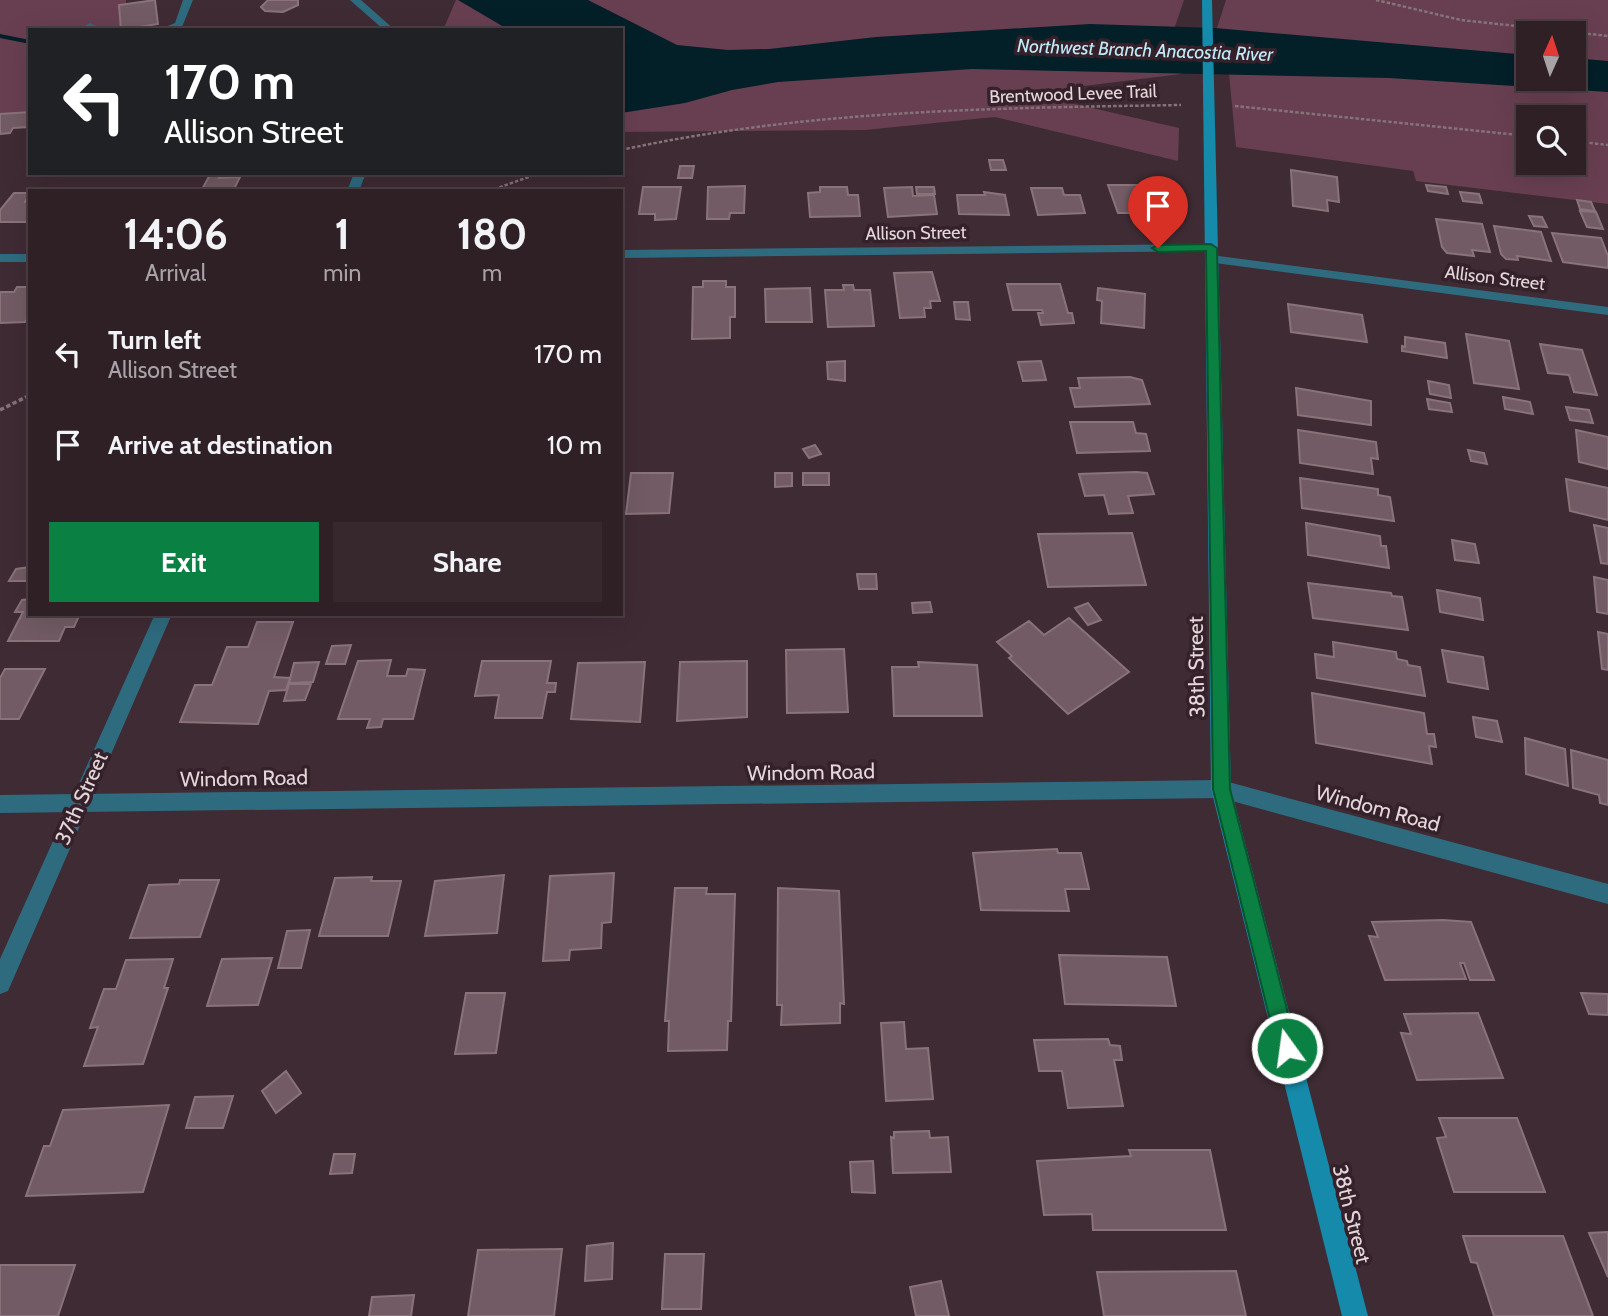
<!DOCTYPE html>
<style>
:root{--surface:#2f2026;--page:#37282e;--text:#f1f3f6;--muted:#a7a3a7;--line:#4a3e43;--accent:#0b8043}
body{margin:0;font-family:Cabin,sans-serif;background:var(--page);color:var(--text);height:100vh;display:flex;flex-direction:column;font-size:26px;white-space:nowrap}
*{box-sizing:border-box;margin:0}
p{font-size:23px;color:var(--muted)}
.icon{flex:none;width:38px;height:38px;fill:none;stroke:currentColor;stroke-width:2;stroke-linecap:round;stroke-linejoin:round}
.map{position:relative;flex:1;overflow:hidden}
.drawer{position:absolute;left:28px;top:189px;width:595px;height:427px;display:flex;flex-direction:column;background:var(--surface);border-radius:0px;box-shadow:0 7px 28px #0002,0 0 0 2px var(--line)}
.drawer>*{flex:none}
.guide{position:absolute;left:28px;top:28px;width:595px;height:147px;border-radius:0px;box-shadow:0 7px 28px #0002,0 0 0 2px var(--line);background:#202124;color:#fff;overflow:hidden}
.needle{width:46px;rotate:3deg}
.fabs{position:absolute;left:1516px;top:21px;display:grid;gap:14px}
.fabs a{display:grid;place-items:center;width:70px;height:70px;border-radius:0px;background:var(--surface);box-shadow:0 7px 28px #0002,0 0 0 2px var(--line);font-size:35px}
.pin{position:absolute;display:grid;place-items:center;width:60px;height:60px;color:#fff;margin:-72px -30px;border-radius:50% 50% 50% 0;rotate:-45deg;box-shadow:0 0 7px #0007}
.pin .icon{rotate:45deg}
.me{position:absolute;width:77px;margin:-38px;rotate:346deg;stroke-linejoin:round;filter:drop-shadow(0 0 5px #0008)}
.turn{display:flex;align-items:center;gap:24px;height:147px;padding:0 21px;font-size:32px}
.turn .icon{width:91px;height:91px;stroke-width:2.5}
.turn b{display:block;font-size:49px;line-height:60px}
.eta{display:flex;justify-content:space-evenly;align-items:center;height:119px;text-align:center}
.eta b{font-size:42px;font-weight:800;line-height:49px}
.primary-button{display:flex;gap:14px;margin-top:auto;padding:14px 21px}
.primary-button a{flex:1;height:80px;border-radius:0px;background:var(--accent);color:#fff;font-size:28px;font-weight:800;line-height:80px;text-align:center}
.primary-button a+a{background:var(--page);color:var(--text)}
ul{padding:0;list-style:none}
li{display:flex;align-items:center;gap:21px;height:91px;padding:0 21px}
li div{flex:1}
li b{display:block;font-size:26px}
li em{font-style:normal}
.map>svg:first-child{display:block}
.green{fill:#683f51;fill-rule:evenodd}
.water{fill:#031f28}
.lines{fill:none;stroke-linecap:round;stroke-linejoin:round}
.stream{fill:#031f28;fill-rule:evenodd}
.building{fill:#725b64;stroke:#8a727b;stroke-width:2}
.path-far1{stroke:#847379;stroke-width:2.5;stroke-dasharray:3.5 2;stroke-linecap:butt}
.path{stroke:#847379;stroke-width:3.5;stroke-dasharray:4.5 2.5;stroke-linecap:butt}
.service{fill:#2f6b7f;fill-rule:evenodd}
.minor{fill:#2f6b7f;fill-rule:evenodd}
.tertiary{fill:#2f6b7f;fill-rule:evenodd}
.secondary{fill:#158aaa;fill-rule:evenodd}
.route{fill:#0b8043;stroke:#07532c;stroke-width:2}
.labels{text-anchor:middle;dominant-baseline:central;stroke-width:7;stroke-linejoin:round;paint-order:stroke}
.far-street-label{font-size:18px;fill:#e4d6db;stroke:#342129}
.far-water-label{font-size:19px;font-style:italic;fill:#c0ebfb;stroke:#342129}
.street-label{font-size:21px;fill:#e4d6db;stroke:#342129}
</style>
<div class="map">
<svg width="1608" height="1316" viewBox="0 0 1608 1316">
<rect width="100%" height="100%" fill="#3f2b33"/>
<path class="green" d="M0,0H126L127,30H30V118L0,121Z
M456,0H1184L1172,35L1181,74L1027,93L1179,128L1178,161L995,117L865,130L621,132V30H443Z
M1226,0H1608V204L1416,181L1413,171L1236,147L1225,31H1216ZM1528,33H1573V79H1528ZM1528,117H1573V163H1528Z"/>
<path class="water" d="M458,0H588L677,45L728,50L769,49L876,37L1090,24L1215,28L1528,55V79H1573V58L1608,61V92L1389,78L972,69L778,82L732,90L685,103L621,113V30H509Z"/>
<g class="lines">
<path class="stream" d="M0,34L30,40V44L0,38Z"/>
</g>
<path class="building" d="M155,0L158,24L121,30L119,5Z
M298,0V5L283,12L265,11L261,7L268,0Z
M30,112L28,127L13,128L10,133L0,134V114Z
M989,160H1003L1006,170H991Z
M680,166H694L692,178H678Z
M1291,170L1337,177L1339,202L1327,200L1328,211L1293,206Z
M211,173H221L219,178L240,177L233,191H201Z
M1108,185H1141L1154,213H1118Z
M1426,185L1446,187L1448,194L1428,191Z
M745,186L744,213H730L729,219H707L708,187Z
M643,187H681L676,219L655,220V214H639Z
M820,187H847L848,195H858L860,216L810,217L808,193L820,192Z
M912,187L913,196L934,195L937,214L888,217L884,188Z
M916,187H934L935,194H917Z
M1031,188H1062L1064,195H1080L1085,213L1038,215Z
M984,192L1005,195L1009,215L959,214L957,195H985Z
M1460,192L1479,194L1482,203L1463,201Z
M14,193H30L25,202H30V222H0V210Z
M1577,200L1591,202L1595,211L1580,209Z
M1580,211L1596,212L1603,229L1587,227Z
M1529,216L1542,217L1547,227L1534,226Z
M1436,219L1482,224L1490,252L1472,250L1474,256L1447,253L1442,247Z
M1494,226L1541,232L1551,261L1517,256L1518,260L1506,259L1501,254Z
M1552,233L1601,238L1608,256V268L1563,262Z
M932,272L940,301H930L931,308H924L925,317L900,318L894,273Z
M703,281H726V287H735V317H730V338L692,339L693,287H703Z
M1007,284H1060L1068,313H1072L1074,323L1041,325L1038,313H1043L1042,310H1013Z
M843,285H853L854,290H870L874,326L828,327L825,290H844Z
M17,287H30V316L25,322L0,323V292H14Z
M810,288L812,322H766L765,289Z
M1098,288L1145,294L1144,328L1101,323L1102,301L1097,300Z
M954,302H968L970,320L956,319Z
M1288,304L1362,315L1367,342L1291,332Z
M1466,334L1509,341L1519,389L1474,383Z
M1405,337L1445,343L1447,358L1402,351V346L1405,347Z
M1540,344L1582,350L1597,395L1574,392L1569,375L1548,373Z
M845,361V381L828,379L827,362Z
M1041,361L1046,380L1023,381L1018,362Z
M1130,377L1142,380L1150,404L1075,407L1070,388H1080L1078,378Z
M1428,381L1449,385L1451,398L1430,394Z
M1296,388L1371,401V425L1298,415Z
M1503,397L1530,402L1533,414L1505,409Z
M1427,399L1450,403L1452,412L1429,409Z
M1566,407L1589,410L1593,423L1570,420Z
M1070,422H1133L1136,433L1146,434L1150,451L1077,453Z
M1298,430L1376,442L1378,459L1371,458L1373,474L1300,463Z
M1576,430L1608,437V469L1579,462Z
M815,445L821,454L809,458L803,449Z
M1468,450L1484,453L1487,464L1471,461Z
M1136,472L1147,473L1154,494L1128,496L1133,513L1109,514L1104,495L1085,496L1079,474Z
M631,473H673L669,513L626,514Z
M775,473H792V486L775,487Z
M803,473H829V485H803Z
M1300,478L1378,489V495L1390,497L1394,521L1302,508Z
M1566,479L1608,488V520L1570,511Z
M1306,523L1380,536L1381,546H1386L1389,568L1308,555Z
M1594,525L1608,528V564L1601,563Z
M1132,533L1146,585L1048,587L1038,534Z
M1452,540L1475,544L1479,563L1455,560Z
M30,567V581H9L16,569Z
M857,574H876L877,589H859Z
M1594,577L1608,580V614L1597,612Z
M1308,583L1391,593L1392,596L1402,597L1408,630L1313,618Z
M1437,590L1480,598L1483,620L1440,612Z
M30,599V614H80L74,627H65L59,641H8L23,612H15L22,600Z
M930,602L932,612L913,613L912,603Z
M1088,603L1101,620L1088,625L1075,608Z
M1069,618L1129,672L1068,714L1009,658L1012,656L997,642L1029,621L1044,635Z
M257,622H293L274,677L290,678L286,690L269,691L258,724L180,722L195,685H212L227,647H248Z
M1598,632L1608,634V670L1602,669Z
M1333,642L1396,652L1397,659L1407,661L1408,665L1420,667L1425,696L1317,678L1315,654L1334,657Z
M351,645L345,664H326L332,646Z
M844,649L848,712L787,713L786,650Z
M1442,650L1483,657L1488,689L1448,682Z
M391,660L387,676H406L408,669L425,670L413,719H383L381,727L367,728L370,719H338L358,661Z
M482,661H551L547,683H556L555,692H547L542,718H495L499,695L475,696Z
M747,661V717L677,721L680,662Z
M319,662L313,682L289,683L294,663Z
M645,662L640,722L571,719L578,663Z
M918,662L977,665L982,716H894L892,667H919Z
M5,669H45L19,719H0V678Z
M289,684H311L305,700L284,701Z
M1312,693L1424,713L1427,734H1434L1436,747L1429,746L1432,764L1316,743Z
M1473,717L1497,721L1502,742L1476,737Z
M1525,738L1565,749L1568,786L1526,774Z
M1571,750L1608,760V805L1600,803L1599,795L1573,788Z
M1057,849L1058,853H1081L1089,889H1065L1069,911L981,910L973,853Z
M614,873L611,922L602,923L601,948L570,950L569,960L543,961L550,876Z
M504,875L497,933L425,936L435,881Z
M372,877L371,881H401L388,936H319L335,878Z
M180,880H219L200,937L130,938L149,885L179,884Z
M675,888H707L706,894H735L731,1021H728L727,1050L668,1051L669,1021H665Z
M778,888L839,891L844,1004L840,1003V1023L781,1025L782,1005H777Z
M1443,920L1471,922L1494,980H1470L1464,963H1460L1466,979L1385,980L1369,936L1378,937L1372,922Z
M310,930L301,968H278L287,931Z
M1059,955L1167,957L1176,1006L1065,1004Z
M272,958L258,1005L207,1006L222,959Z
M173,959L164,988H168L143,1064L84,1066L98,1027L90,1028L104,989H116L126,960Z
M466,993H505L496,1053L455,1054Z
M1581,993L1608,994V1015L1589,1014Z
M1478,1013L1503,1078L1417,1080L1401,1033L1411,1034L1404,1014Z
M904,1022L906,1049L928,1048L933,1099L886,1101L881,1023Z
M1108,1039L1110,1045L1120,1046L1122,1060H1114L1123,1106L1068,1108L1062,1071H1039L1034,1040Z
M286,1071L301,1093L276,1113L262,1091Z
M233,1096L223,1128H186L195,1097Z
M169,1105L143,1192L26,1196L44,1146H50L63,1110Z
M1439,1118H1517L1545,1192H1454L1437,1138L1446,1137Z
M929,1131L930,1138L948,1137L951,1172L893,1173L891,1137L894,1138V1132Z
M1129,1150H1210L1226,1230H1093L1092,1214L1044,1215L1037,1161L1131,1156Z
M334,1154H355L352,1173L330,1174Z
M873,1161L875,1193L852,1192L850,1162Z
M1608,1232V1277L1589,1233Z
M1463,1236H1563L1593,1316H1494L1477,1263L1471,1262Z
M613,1243L612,1279L585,1281L587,1246Z
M562,1249L554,1316H468L478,1250Z
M665,1254H704L701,1309H662Z
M0,1265H75L58,1316H0Z
M1236,1271L1246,1316H1104L1097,1272Z
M941,1281L949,1316H916L910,1287Z
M414,1295L411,1316H369L372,1297Z"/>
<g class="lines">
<path class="path-far1" d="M1376,0L1461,20L1608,36
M1235,106L1528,136
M1573,141L1608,145
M621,150C806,110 992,108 1181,105
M489,191L540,173"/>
<path class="path" d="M0,410L30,395"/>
<path class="service" d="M183,0H193L182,27L158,30L175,23Z
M90,23L103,30L87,28L85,26Z"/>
<path class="minor" d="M350,0H361L395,30H384Z
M354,173H366L359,191H347Z
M1211,255L1608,307V315L1207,262V256Z
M155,614H172L8,991L0,994V959Z
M1221,780L1608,884V904L1221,798L1214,795L1211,789L1214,783Z"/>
<path class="tertiary" d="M1211,244L1217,248L1215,251L621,258V250Z
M0,254H30V262H0Z
M1221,780L1228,783L1231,789L1228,795L1221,798L0,813V795Z"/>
<path class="secondary" d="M1202,0H1212L1231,789L1368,1316H1342L1211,789Z"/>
</g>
<path class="route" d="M1211,244L1217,248L1230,789L1297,1048L1294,1056L1287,1059L1280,1056L1277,1048L1213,789L1206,251L1158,252L1152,248L1158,245Z"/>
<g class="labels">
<g class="far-street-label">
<text transform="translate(1073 94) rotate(-2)">Brentwood Levee Trail</text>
<text transform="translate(916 233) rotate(-1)">Allison Street</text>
<text transform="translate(1495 278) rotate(7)">Allison Street</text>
</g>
<g class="far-water-label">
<text transform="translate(1145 50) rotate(2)">Northwest Branch Anacostia River</text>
</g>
<g class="street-label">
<text transform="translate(1196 667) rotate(-91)">38th Street</text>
<text transform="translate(811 772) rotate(-1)">Windom Road</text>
<text transform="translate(244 778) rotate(-1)">Windom Road</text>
<text transform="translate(81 798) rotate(-66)">37th Street</text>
<text transform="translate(1378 808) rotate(15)">Windom Road</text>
<text transform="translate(1352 1214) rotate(76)">38th Street</text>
</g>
</g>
</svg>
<div class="fabs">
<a><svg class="needle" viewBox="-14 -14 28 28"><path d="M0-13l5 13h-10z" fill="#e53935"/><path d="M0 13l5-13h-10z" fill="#a7a3a7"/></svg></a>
<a><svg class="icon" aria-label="search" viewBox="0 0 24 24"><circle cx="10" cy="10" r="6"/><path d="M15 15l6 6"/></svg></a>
</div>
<div class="pin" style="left:1158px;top:248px;background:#d93025"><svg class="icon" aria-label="arrive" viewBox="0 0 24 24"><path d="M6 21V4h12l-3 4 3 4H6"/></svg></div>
<svg class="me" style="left:1287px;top:1048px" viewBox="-20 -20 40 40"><circle r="17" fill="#0b8043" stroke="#fff" stroke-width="3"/><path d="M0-11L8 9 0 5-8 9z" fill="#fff"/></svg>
<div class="guide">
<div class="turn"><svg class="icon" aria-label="left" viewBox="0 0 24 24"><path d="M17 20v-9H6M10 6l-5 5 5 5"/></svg><div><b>170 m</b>Allison Street</div></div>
</div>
<section class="drawer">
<div class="eta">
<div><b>14:06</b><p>Arrival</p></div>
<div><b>1</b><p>min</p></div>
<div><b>180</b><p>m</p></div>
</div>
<ul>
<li><svg class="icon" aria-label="left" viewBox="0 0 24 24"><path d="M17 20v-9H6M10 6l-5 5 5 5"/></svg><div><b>Turn left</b><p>Allison Street</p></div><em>170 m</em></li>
<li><svg class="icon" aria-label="arrive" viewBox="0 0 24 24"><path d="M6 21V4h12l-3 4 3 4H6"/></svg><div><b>Arrive at destination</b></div><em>10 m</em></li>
</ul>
<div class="primary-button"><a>Exit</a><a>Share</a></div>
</section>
</div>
